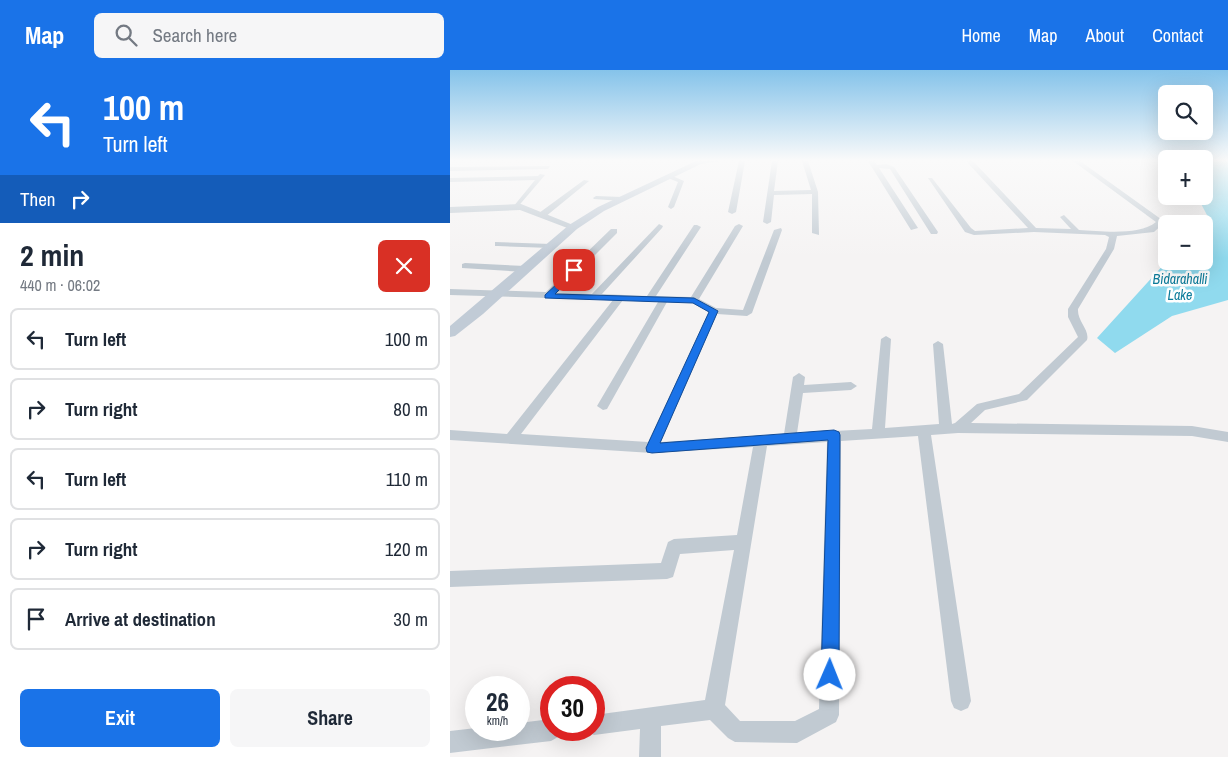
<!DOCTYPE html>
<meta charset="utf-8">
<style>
:root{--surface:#fff;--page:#f6f6f7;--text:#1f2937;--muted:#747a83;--line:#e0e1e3;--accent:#1a73e8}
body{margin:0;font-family:"Archivo Narrow",sans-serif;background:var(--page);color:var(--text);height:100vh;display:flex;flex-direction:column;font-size:19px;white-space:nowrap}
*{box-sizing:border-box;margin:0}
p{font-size:16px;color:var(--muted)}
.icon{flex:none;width:28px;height:28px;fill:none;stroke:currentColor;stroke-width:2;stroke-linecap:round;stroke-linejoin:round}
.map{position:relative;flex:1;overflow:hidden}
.drawer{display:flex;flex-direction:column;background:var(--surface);width:450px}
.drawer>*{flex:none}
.banner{background:#1a73e8;color:#fff;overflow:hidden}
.fabs{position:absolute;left:708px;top:15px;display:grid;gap:10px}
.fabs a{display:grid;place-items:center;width:55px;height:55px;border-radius:8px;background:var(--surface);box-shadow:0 5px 20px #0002;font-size:25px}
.speed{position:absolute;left:15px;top:606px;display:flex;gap:10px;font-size:25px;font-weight:700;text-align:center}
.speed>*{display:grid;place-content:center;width:65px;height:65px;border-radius:50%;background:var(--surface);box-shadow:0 5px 20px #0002;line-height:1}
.speed small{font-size:12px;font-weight:400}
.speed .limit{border:8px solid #d22;background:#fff;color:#111}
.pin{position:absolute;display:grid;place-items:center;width:42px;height:42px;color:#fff;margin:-21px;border-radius:10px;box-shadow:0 2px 8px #0006}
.me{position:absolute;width:55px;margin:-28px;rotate:1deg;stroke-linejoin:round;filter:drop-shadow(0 0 4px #0008)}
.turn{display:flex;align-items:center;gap:18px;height:105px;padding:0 20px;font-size:22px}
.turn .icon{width:65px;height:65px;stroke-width:2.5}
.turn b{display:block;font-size:35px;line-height:42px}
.then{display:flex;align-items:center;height:48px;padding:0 20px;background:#0003;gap:10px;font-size:19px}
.round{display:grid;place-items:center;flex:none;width:52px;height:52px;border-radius:8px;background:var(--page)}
.overview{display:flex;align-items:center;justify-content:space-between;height:85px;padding:0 20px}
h1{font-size:30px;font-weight:700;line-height:38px}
.primary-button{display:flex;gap:10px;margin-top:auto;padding:10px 20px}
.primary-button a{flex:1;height:58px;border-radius:8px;background:var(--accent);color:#fff;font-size:20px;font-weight:700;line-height:58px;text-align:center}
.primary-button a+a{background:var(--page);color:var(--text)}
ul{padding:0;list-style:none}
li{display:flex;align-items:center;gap:15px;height:62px;margin:0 10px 8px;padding:0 10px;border:2px solid var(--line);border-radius:8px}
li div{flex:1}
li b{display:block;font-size:19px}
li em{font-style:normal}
header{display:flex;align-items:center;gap:30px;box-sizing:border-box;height:70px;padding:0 25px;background:var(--accent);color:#fff}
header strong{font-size:24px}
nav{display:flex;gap:28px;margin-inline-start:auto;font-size:18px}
.search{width:350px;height:45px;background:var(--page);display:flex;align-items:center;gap:12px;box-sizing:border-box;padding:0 18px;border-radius:8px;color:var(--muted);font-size:19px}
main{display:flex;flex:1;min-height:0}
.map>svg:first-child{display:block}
.water{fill:#90daee}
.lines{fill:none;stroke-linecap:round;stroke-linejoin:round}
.minor{fill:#c1cad2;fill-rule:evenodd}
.tertiary{fill:#c1cad2;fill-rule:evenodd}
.secondary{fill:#c1cbd6;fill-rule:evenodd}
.route{fill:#1a73e8;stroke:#114b97}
.labels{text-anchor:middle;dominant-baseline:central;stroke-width:5;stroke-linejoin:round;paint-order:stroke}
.far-water-label{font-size:14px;font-style:italic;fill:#0c7c9b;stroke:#fff}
</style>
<header>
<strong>Map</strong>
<div class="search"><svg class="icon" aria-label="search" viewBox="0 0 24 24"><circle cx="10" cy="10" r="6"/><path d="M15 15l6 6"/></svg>Search here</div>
<nav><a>Home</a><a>Map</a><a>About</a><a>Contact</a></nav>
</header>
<main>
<section class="drawer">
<div class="banner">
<div class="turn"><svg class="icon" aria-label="left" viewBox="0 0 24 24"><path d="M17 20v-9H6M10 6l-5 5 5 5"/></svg><div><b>100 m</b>Turn left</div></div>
<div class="then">Then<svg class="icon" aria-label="right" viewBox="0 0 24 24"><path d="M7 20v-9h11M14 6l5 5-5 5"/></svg></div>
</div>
<div class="overview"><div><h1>2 min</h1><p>440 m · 06:02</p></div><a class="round" style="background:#d93025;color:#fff"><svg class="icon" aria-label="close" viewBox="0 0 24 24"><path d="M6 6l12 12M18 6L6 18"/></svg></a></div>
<ul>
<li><svg class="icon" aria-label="left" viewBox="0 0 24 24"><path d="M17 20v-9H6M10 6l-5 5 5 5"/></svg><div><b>Turn left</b></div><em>100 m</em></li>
<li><svg class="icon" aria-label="right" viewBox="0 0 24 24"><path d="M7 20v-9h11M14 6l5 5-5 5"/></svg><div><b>Turn right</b></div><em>80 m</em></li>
<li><svg class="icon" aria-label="left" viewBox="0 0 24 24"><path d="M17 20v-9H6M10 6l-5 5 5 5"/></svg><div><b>Turn left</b></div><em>110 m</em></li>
<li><svg class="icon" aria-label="right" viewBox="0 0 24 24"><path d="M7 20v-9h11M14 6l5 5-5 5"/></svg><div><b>Turn right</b></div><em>120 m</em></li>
<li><svg class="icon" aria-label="arrive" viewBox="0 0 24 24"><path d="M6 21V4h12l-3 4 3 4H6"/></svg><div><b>Arrive at destination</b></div><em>30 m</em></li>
</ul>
<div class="primary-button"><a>Exit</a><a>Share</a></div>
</section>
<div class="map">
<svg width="778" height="687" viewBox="0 0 778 687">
<rect width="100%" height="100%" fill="#f5f3f3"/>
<path class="water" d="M754,91H778V230L722,246L665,283L647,268L717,191H754V154H752L758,147L747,126H754Z"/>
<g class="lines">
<path class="minor" d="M271,91L251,94L248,92L249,91Z
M289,91H295L286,142L282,144L278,142Z
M322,91H328L324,121L361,120L352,91H358L368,122L369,165L362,163V124L324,125L321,152L317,154L313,152Z
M418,91H424L427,95L436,94L444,97L488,162L487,164H481L440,99L429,98L468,158L461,160Z
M516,91H523L586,158L621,159L610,147L614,145L629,160C651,161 689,166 706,152L623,91H630L715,152L704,162L667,166L664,179L628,239C627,251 640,260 637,270L577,330L535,340L521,353L742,356L778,362V372L742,366L508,363L481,365L521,631L518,638L511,641L504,638L501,631L468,366L391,371L389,645L386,652L347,673L285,672L278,668L260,650L211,656V687H189L190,659L144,665L137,662L136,660H144V645L255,630L284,480L230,484L223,507L217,509L0,517V501L211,493L218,472L224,469L287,465L303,377L202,383L0,370V360L57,364L163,230L0,225V219L96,222L161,159H167V163L107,223L142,224L209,154L213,156L212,158L152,224L197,226L244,155H247L251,157L206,226L241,227L285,156L289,154L293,156L249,229L266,238L293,240L324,160L331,158L332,160L302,243L297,246L267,244L211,372L334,364L343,307L349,303L355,307L354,315L401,312L407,316L401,320L353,323L347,363L422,359L431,269L436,266L441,269L435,358L489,354L483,274L488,271L493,274L502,354L505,353L527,334L569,324L628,267L618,247V239L656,179L659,167L655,165L584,162L524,165L515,162L478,108H482L521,158L525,161L578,158ZM173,230L208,232L147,336L153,340L157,339L217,232L242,233L259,242L198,372L71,364ZM377,372L369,639L345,651H290L275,635L317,376Z
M100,96L98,99L0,101V97Z
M90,104L95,105L66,139L63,137L85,110L0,112V108L88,106Z
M220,105L234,111L224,137L221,139L218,137L228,112L218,108Z
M134,110L139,111L95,147H89V143Z
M146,126L172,127L175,129L172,131L144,129L143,128Z
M45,172L101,174L105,176L101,178L48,176H45Z
M15,193L75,196L79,199L75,202L12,198V194Z
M101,649V660H112L108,667L101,671L0,683V661L26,658V660H69V653Z"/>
<path class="tertiary" d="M71,134L128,157L126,159H120L70,140L0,143V137Z"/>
<path class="secondary" d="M246,91H257L154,141L127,159L33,244L5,266L0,267V256L119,155L148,137Z"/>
</g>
<linearGradient id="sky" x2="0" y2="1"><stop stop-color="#85c3ea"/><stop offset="0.48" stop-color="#fafafa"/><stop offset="1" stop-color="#fafafa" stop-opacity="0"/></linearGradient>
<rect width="778" height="188" fill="url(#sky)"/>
<path class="route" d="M124,198L128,200L127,202L105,224L244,228L268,241L210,373L384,360L389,362L390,365L389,605L386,611L380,614L374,611L371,605L378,370L202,383L197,382L196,378L259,242L243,233L95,228V225Z"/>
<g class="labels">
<g class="far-water-label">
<text x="730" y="209">Bidarahalli<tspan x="730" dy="16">Lake</tspan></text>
</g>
</g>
</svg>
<div class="fabs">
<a><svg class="icon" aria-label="search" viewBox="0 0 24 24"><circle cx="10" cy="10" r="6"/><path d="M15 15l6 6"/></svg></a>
<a>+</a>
<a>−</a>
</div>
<div class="speed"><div>26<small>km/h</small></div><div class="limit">30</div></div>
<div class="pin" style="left:124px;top:200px;background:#d93025"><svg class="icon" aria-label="arrive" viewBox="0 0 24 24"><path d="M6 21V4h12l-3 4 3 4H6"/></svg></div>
<svg class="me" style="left:380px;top:605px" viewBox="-20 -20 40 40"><circle r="19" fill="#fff"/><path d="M0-13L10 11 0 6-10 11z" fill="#1a73e8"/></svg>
</div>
</main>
